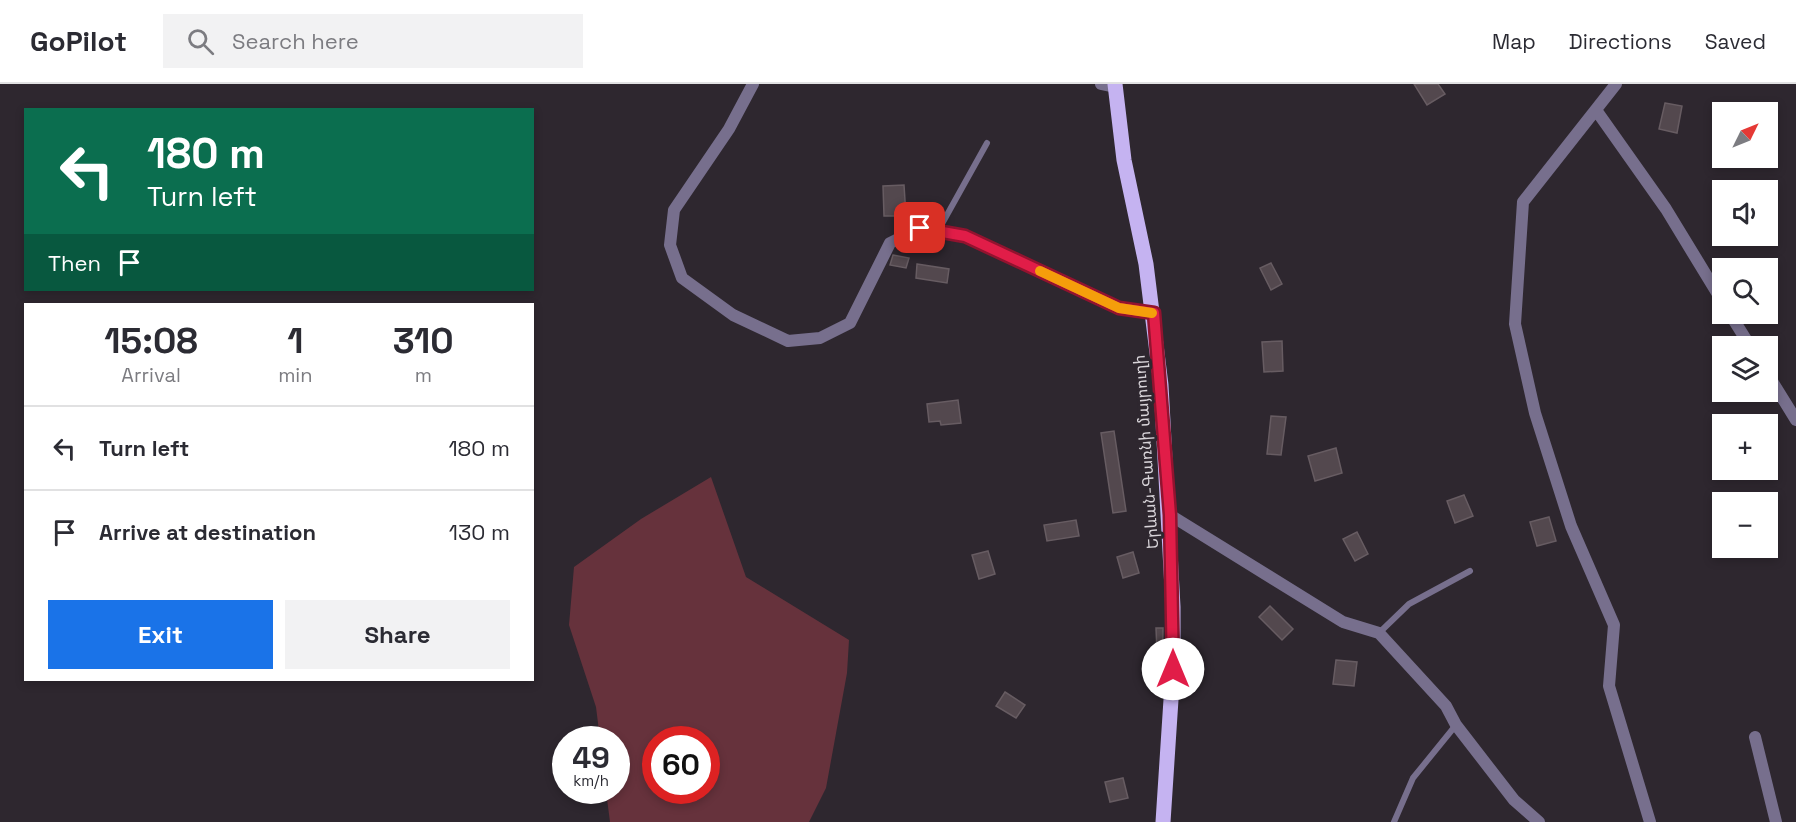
<!DOCTYPE html>
<meta charset="utf-8">
<style>
:root{--surface:#fff;--page:#f2f2f3;--text:#2b2b33;--muted:#7c7c81;--line:#e1e1e2;--accent:#1a73e8}
body{margin:0;font-family:"Space Grotesk","Noto Sans Armenian",sans-serif;background:var(--page);color:var(--text);height:100vh;display:flex;flex-direction:column;font-size:22px;white-space:nowrap}
*{box-sizing:border-box;margin:0}
p{font-size:20px;color:var(--muted)}
.icon{flex:none;width:33px;height:33px;fill:none;stroke:currentColor;stroke-width:2;stroke-linecap:round;stroke-linejoin:round}
.map{position:relative;flex:1;overflow:hidden}
.drawer{position:absolute;left:24px;top:219px;width:510px;height:378px;display:flex;flex-direction:column;background:var(--surface);border-radius:0px;box-shadow:0 3px 9px #0003}
.drawer>*{flex:none}
.top-card{position:absolute;left:24px;top:24px;width:510px;height:183px;border-radius:0px;box-shadow:0 3px 9px #0003;background:#0b6e4f;color:#fff;overflow:hidden}
.needle{width:39px;rotate:47deg}
.controls{position:absolute;left:1712px;top:18px;display:grid;gap:12px}
.controls a{display:grid;place-items:center;width:66px;height:66px;border-radius:0px;background:var(--surface);box-shadow:0 3px 9px #0003;font-size:30px}
.speed{position:absolute;left:552px;top:642px;display:flex;gap:12px;font-size:30px;font-weight:700;text-align:center}
.speed>*{display:grid;place-content:center;width:78px;height:78px;border-radius:50%;background:var(--surface);box-shadow:0 3px 9px #0003;line-height:1}
.speed small{font-size:15px;font-weight:400}
.speed .limit{border:9px solid #d22;background:#fff;color:#111}
.pin{position:absolute;display:grid;place-items:center;width:51px;height:51px;color:#fff;margin:-26px;border-radius:12px;box-shadow:0 3px 9px #0006}
.me{position:absolute;width:66px;margin:-33px;rotate:0deg;stroke-linejoin:round;filter:drop-shadow(0 0 4px #0008)}
.turn{display:flex;align-items:center;gap:21px;height:126px;padding:0 24px;font-size:27px}
.turn .icon{width:78px;height:78px;stroke-width:2.5}
.turn b{display:block;font-size:42px;line-height:51px}
.then{display:flex;align-items:center;height:57px;padding:0 24px;background:#0003;gap:12px;font-size:22px}
.eta{display:flex;justify-content:space-evenly;align-items:center;height:102px;text-align:center}
.eta b{font-size:36px;font-weight:700;line-height:42px}
.button{display:flex;gap:12px;margin-top:auto;padding:12px 24px}
.button a{flex:1;height:69px;border-radius:0px;background:var(--accent);color:#fff;font-size:24px;font-weight:700;line-height:69px;text-align:center}
.button a+a{background:var(--page);color:var(--text)}
ul{padding:0;list-style:none}
li{display:flex;align-items:center;gap:18px;height:84px;padding:0 24px;border-top:2px solid var(--line)}
li div{flex:1}
li b{display:block;font-size:22px}
li em{font-style:normal}
header{display:flex;align-items:center;gap:36px;box-sizing:border-box;height:84px;padding:0 30px;background:var(--surface);border-bottom:2px solid var(--line)}
header strong{font-size:28px}
nav{display:flex;gap:33px;margin-inline-start:auto;font-size:21px}
.search{width:420px;height:54px;background:var(--page);display:flex;align-items:center;gap:15px;box-sizing:border-box;padding:0 21px;border-radius:0px;color:var(--muted);font-size:22px}
.map>svg:first-child{display:block}
.green{fill:#66323c;fill-rule:evenodd}
.building{fill:#53484e;stroke:#675c62;stroke-width:1.5}
.lines{fill:none;stroke-linecap:round;stroke-linejoin:round}
.service{stroke:#776f8d;stroke-width:6}
.minor{stroke:#776f8d;stroke-width:12}
.primary{stroke:#c5b3f1;stroke-width:15}
.route-casing{stroke:#92132f;stroke-width:15}
.route{stroke:#e11d48;stroke-width:10}
.slow{stroke:#f59e0b;stroke-width:10}
.labels{text-anchor:middle;dominant-baseline:central;stroke-width:6;stroke-linejoin:round;paint-order:stroke}
.street-label{font-size:16px;fill:#d8d4d9;stroke:#2e272f}
</style>
<header>
<strong>GoPilot</strong>
<div class="search"><svg class="icon" aria-label="search" viewBox="0 0 24 24"><circle cx="10" cy="10" r="6"/><path d="M15 15l6 6"/></svg>Search here</div>
<nav><a>Map</a><a>Directions</a><a>Saved</a></nav>
</header>
<div class="map">
<svg width="1796" height="738" viewBox="0 0 1796 738">
<rect width="100%" height="100%" fill="#2e272f"/>
<path class="green" d="M711,393L746,493L849,556L847,589L826,704L809,738H610L606,707L616,706V656L600,655L596,623L569,541L574,483L641,435ZM656,656H706V706H656Z"/>
<path class="building" d="M1414,0H1438L1445,10L1427,21Z
M1665,19L1682,22L1677,49L1659,45Z
M904,101L906,132H884L883,102Z
M893,171L909,174L906,184L890,181Z
M1271,179L1282,200L1271,206L1260,184Z
M917,180L949,185L947,199L916,194Z
M1282,257L1283,287L1264,288L1262,258Z
M958,316L961,339L941,341L940,337L929,338L927,320Z
M1271,332L1286,333L1281,371L1267,370Z
M1114,347L1126,427L1113,429L1101,349Z
M1336,364L1342,389L1315,397L1308,372Z
M1464,411L1473,432L1455,439L1447,417Z
M1549,433L1556,457L1537,462L1530,438Z
M1076,436L1079,452L1047,457L1044,441Z
M1357,448L1368,470L1355,477L1343,455Z
M988,467L995,490L979,495L972,471Z
M1133,468L1139,489L1123,494L1117,473Z
M1270,522L1293,545L1282,556L1259,533Z
M1156,544H1163L1162,599L1146,598L1148,568H1157Z
M1336,576L1357,578L1354,602L1333,600Z
M1005,608L1025,621L1016,634L996,622Z
M1123,694L1128,714L1110,718L1105,698Z"/>
<g class="lines">
<path class="service" d="M938,147L987,59
M1379,549L1409,520L1470,487
M1394,738L1413,694L1456,641"/>
<path class="minor" d="M753,0L729,45L674,126L670,161L682,194L733,231L788,257L820,254L850,239L890,159L920,144L965,152L1119,224L1154,229
M1101,0L1115,3
M1616,0L1523,118L1515,240L1535,329L1571,442L1614,541L1609,602L1650,738
M1596,26L1666,125L1722,217
M1730,230L1750,262
M1767,289L1796,336
M1170,431L1343,538L1379,549L1446,622L1456,641L1514,716L1539,738
M1755,653L1776,738"/>
<path class="primary" d="M1115,0L1124,76L1146,180L1161,301L1173,523V585L1163,738"/>
</g>
<g class="lines">
<defs>
<path id="route" d="M920,144L965,152L1119,224L1154,229L1170,431L1173,585"/>
</defs>
<use href="#route" class="route-casing"/>
<use href="#route" class="route"/>
<path class="slow" d="M1040,187L1119,224L1152,229"/>
</g>
<g class="labels">
<g class="street-label">
<text transform="translate(1146 368) rotate(-94)">Երևան-Գառնի մայրուղի</text>
</g>
</g>
</svg>
<div class="controls">
<a><svg class="needle" viewBox="-14 -14 28 28"><path d="M0-13l5 13h-10z" fill="#e53935"/><path d="M0 13l5-13h-10z" fill="#7c7c81"/></svg></a>
<a><svg class="icon" aria-label="sound" viewBox="0 0 24 24"><path d="M4 9h4l5-4v14l-5-4H4zM17 9q2 3 0 6"/></svg></a>
<a><svg class="icon" aria-label="search" viewBox="0 0 24 24"><circle cx="10" cy="10" r="6"/><path d="M15 15l6 6"/></svg></a>
<a><svg class="icon" aria-label="layers" viewBox="0 0 24 24"><path d="M12 4l9 5-9 5-9-5zM3 14l9 5 9-5"/></svg></a>
<a>+</a>
<a>−</a>
</div>
<div class="speed"><div>49<small>km/h</small></div><div class="limit">60</div></div>
<div class="pin" style="left:920px;top:144px;background:#d93025"><svg class="icon" aria-label="arrive" viewBox="0 0 24 24"><path d="M6 21V4h12l-3 4 3 4H6"/></svg></div>
<svg class="me" style="left:1173px;top:585px" viewBox="-20 -20 40 40"><circle r="19" fill="#fff"/><path d="M0-13L10 11 0 6-10 11z" fill="#e11d48"/></svg>
<div class="top-card">
<div class="turn"><svg class="icon" aria-label="left" viewBox="0 0 24 24"><path d="M17 20v-9H6M10 6l-5 5 5 5"/></svg><div><b>180 m</b>Turn left</div></div>
<div class="then">Then<svg class="icon" aria-label="arrive" viewBox="0 0 24 24"><path d="M6 21V4h12l-3 4 3 4H6"/></svg></div>
</div>
<section class="drawer">
<div class="eta">
<div><b>15:08</b><p>Arrival</p></div>
<div><b>1</b><p>min</p></div>
<div><b>310</b><p>m</p></div>
</div>
<ul>
<li><svg class="icon" aria-label="left" viewBox="0 0 24 24"><path d="M17 20v-9H6M10 6l-5 5 5 5"/></svg><div><b>Turn left</b></div><em>180 m</em></li>
<li><svg class="icon" aria-label="arrive" viewBox="0 0 24 24"><path d="M6 21V4h12l-3 4 3 4H6"/></svg><div><b>Arrive at destination</b></div><em>130 m</em></li>
</ul>
<div class="button"><a>Exit</a><a>Share</a></div>
</section>
</div>
